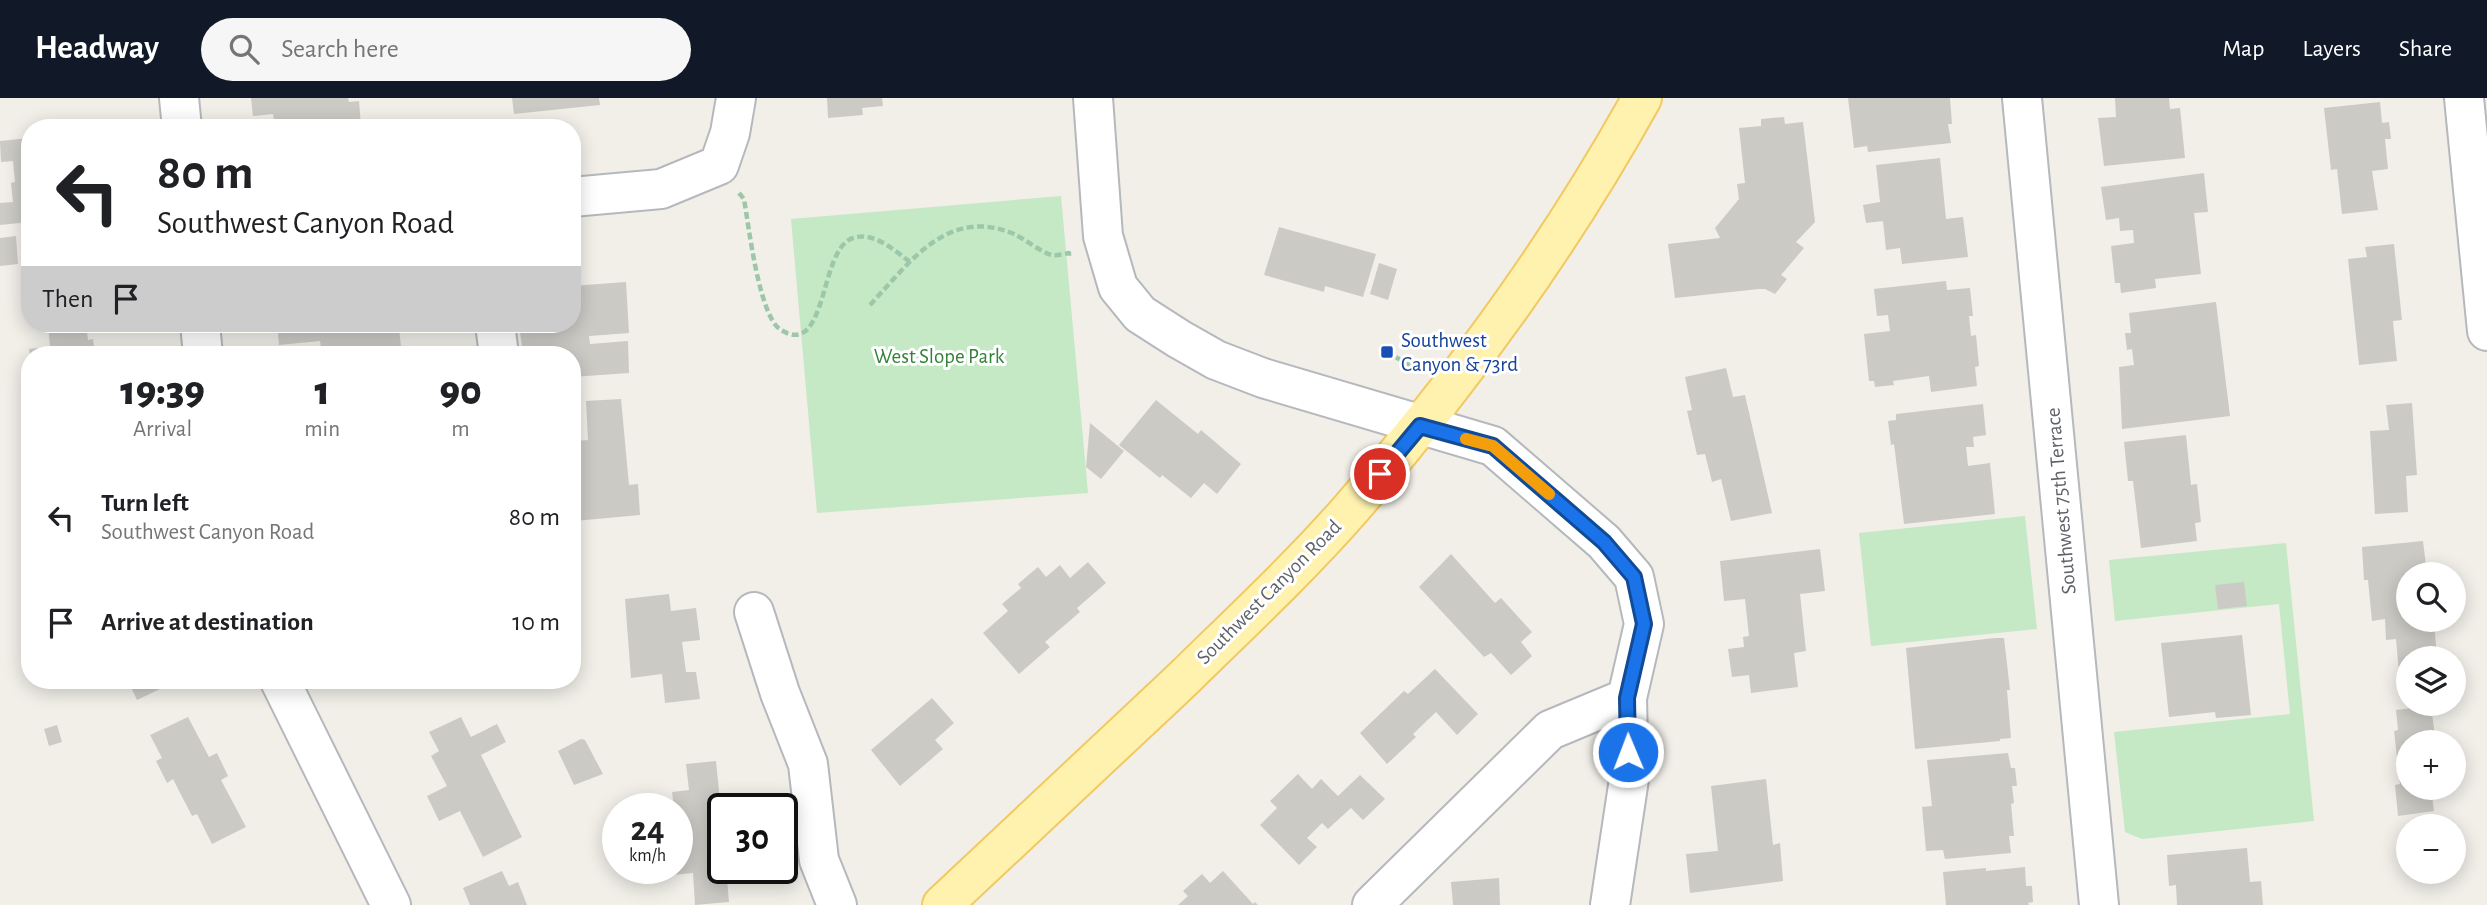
<!DOCTYPE html>
<meta charset="utf-8">
<style>
:root{--surface:#fff;--page:#f6f6f6;--text:#202124;--muted:#757577;--accent:#111827}
body{margin:0;font-family:"Alegreya Sans",sans-serif;background:var(--page);color:var(--text);height:100vh;display:flex;flex-direction:column;font-size:26px;white-space:nowrap}
*{box-sizing:border-box;margin:0}
p{font-size:23px;color:var(--muted)}
.icon{flex:none;width:38px;height:38px;fill:none;stroke:currentColor;stroke-width:2;stroke-linecap:round;stroke-linejoin:round}
.map{position:relative;flex:1;overflow:hidden}
.sheet{position:absolute;left:21px;top:248px;width:560px;height:343px;display:flex;flex-direction:column;background:var(--surface);border-radius:28px;box-shadow:0 4px 18px #0003}
.sheet>*{flex:none}
.top-card{position:absolute;left:21px;top:21px;width:560px;height:214px;border-radius:28px;box-shadow:0 4px 18px #0003;background:#fff;color:var(--text);overflow:hidden}
.buttons{position:absolute;left:2396px;top:464px;display:grid;gap:14px}
.buttons a{display:grid;place-items:center;width:70px;height:70px;border-radius:50%;background:var(--surface);box-shadow:0 4px 18px #0003;font-size:35px}
.speed{position:absolute;left:602px;top:695px;display:flex;gap:14px;font-size:35px;font-weight:700;text-align:center}
.speed>*{display:grid;place-content:center;width:91px;height:91px;border-radius:50%;background:var(--surface);box-shadow:0 4px 18px #0003;line-height:1}
.speed small{font-size:18px;font-weight:400}
.speed .limit{border:4px solid #111;border-radius:10px;background:#fff;color:#111}
.pin{position:absolute;display:grid;place-items:center;width:60px;height:60px;color:#fff;margin:-30px;border:4px solid #fff;border-radius:50%;box-shadow:0 2px 7px #0007}
.me{position:absolute;width:77px;margin:-38px;rotate:359deg;stroke-linejoin:round;filter:drop-shadow(0 0 5px #0008)}
.turn{display:flex;align-items:center;gap:24px;height:147px;padding:0 21px;font-size:32px}
.turn .icon{width:91px;height:91px;stroke-width:2.5}
.turn b{display:block;font-size:49px;line-height:60px}
.then{display:flex;align-items:center;height:66px;padding:0 21px;background:#0003;gap:14px;font-size:26px}
.eta{display:flex;justify-content:space-evenly;align-items:center;height:119px;text-align:center}
.eta b{font-size:42px;font-weight:800;line-height:49px}
ul{padding:0;list-style:none}
li{display:flex;align-items:center;gap:21px;height:105px;padding:0 21px}
li div{flex:1}
li b{display:block;font-size:26px}
li em{font-style:normal}
header{display:flex;align-items:center;gap:42px;box-sizing:border-box;height:98px;padding:0 35px;background:var(--accent);color:#fff}
header strong{font-size:33px}
nav{display:flex;gap:38px;margin-inline-start:auto;font-size:24px}
.search{width:490px;height:63px;background:var(--page);display:flex;align-items:center;gap:18px;box-sizing:border-box;padding:0 24px;border-radius:38px;color:var(--muted);font-size:26px}
.map>svg:first-child{display:block}
.green{fill:#c5e8c5}
.building{fill:#cccac5}
.lines{fill:none;stroke-linecap:round;stroke-linejoin:round}
.minor-casing{stroke:#b5b8bc;stroke-width:42}
.major-casing{stroke:#f2c960;stroke-width:42}
.path{stroke:#9cc7a9;stroke-width:4.5;stroke-dasharray:7 3.5;stroke-linecap:butt}
.minor{stroke:#fff;stroke-width:38}
.major{stroke:#fff2af;stroke-width:38}
.route-casing{stroke:#114b97;stroke-width:18}
.route{stroke:#1a73e8;stroke-width:12}
.slow{stroke:#f59e0b;stroke-width:12}
.transit-dot{fill:#1a4fb4;stroke:#fff;stroke-width:2.5}
.labels{text-anchor:middle;dominant-baseline:central;stroke-width:6;stroke-linejoin:round;paint-order:stroke}
.transit-label{font-size:21px;fill:#164399;stroke:#fff;text-anchor:start}
.park-label{font-size:21px;fill:#348238;stroke:#fff}
.street-label{font-size:21px;fill:#5f6368;stroke:#fff}
</style>
<header>
<strong>Headway</strong>
<div class="search"><svg class="icon" aria-label="search" viewBox="0 0 24 24"><circle cx="10" cy="10" r="6"/><path d="M15 15l6 6"/></svg>Search here</div>
<nav><a>Map</a><a>Layers</a><a>Share</a></nav>
</header>
<div class="map">
<svg width="2487" height="807" viewBox="0 0 2487 807">
<rect width="100%" height="100%" fill="#f1efe8"/>
<path class="green" d="M1061,98L1088,395L817,415L791,121Z
M2025,418L2037,531L1871,548L1859,435Z
M2286,445L2314,723L2142,741L2125,734L2114,634L2290,616L2279,506L2115,523L2109,462Z"/>
<path class="building" d="M251,0H348L349,4L359,3L361,28L275,30L273,16L253,18Z
M512,0H599L600,7L514,16Z
M827,0H882L883,8L862,10L863,17L828,20Z
M1848,0H1950L1952,26H1948L1951,45L1868,54L1867,48L1854,50Z
M2115,0H2169L2170,11L2180,10L2185,60L2104,68L2098,20L2116,19Z
M2380,4L2382,25L2389,24L2391,41H2385L2388,71L2372,73L2378,112L2342,116L2337,71L2331,72L2324,10Z
M1784,19L1785,26L1803,24L1815,124L1796,144L1804,150L1781,177L1787,181L1775,196L1765,191H1759L1675,200L1668,146L1720,140L1715,130L1739,101L1737,86L1745,85L1739,30L1761,28V21Z
M30,40V124L0,127V105L13,104L11,85L15,84L13,63L1,64L0,43Z
M1940,60L1946,121L1963,119L1968,159L1902,166L1900,150L1886,152L1883,123L1866,125L1863,107L1880,104L1876,67Z
M2204,75L2208,114L2194,115L2201,176L2155,181L2156,190L2121,195L2120,185H2115L2111,148L2134,145L2133,132L2120,133L2119,120L2106,122L2101,89Z
M1279,129L1376,156L1363,199L1325,188L1324,194L1264,177Z
M16,138L18,166L0,168V140Z
M2394,146L2402,222L2393,223L2397,263L2359,267L2348,161L2367,159L2365,149Z
M1379,165L1397,171L1388,202L1370,196Z
M1946,183L1947,192L1970,190L1973,218H1969L1971,238L1976,237L1979,268L1975,269L1977,288L1931,294L1929,278L1893,283L1894,287L1875,289L1874,283H1869L1864,236L1890,233L1888,217L1877,218L1874,191Z
M626,184L629,235L589,238L590,246L628,243L629,275L572,279V257H523L519,226H572V188Z
M2216,204L2230,318L2122,331L2119,269L2134,267L2132,251L2127,252L2125,235H2131L2129,215Z
M48,226H86L88,242L93,241L95,257H30L29,251L50,249Z
M277,226H370L371,234L399,231L402,257H322L320,243L279,247Z
M1726,270L1733,299L1745,297L1772,415L1731,423L1721,381L1712,384L1705,356L1697,357L1687,313L1692,312L1685,279Z
M621,301L629,387L638,386L640,417L575,423L573,394L580,393L575,343L588,342L586,303Z
M1156,302L1198,336L1201,332L1241,366L1217,396L1204,385L1191,400L1162,377L1160,380L1119,347Z
M2412,305L2417,377L2406,378L2408,414L2375,416L2370,333L2389,332L2386,307Z
M1983,306L1986,337L1973,339L1974,349H1966L1968,368L1990,365L1995,416L1904,426L1894,346L1891,347L1888,323L1896,322V316Z
M1090,325L1124,353L1101,381L1086,369Z
M2186,337L2191,387L2197,386L2201,424L2195,425L2197,443L2141,450L2133,383H2128L2124,344Z
M2423,443L2427,476H2408V522H2434L2437,560H2408V574L2399,575L2396,541L2386,542L2385,521L2372,523L2368,482H2364L2362,449Z
M1820,451L1825,493L1800,496L1806,553L1794,555L1798,589L1751,595L1749,577L1732,579L1728,551L1744,549L1743,539L1749,538L1745,501L1724,503L1720,463Z
M1451,456L1495,505L1501,500L1532,534L1521,544L1532,558L1511,577L1491,555L1484,559L1419,489Z
M1088,464L1106,485L1077,510L1080,514L1045,544L1050,549L1019,576L983,535L1008,513L1002,506L1021,490L1018,486L1038,469L1046,479L1060,467L1070,480Z
M2244,484L2247,508L2218,511L2215,487Z
M669,496L671,513L696,510L700,542L682,544L686,574H696L700,601L665,605L662,576L631,580L625,501Z
M2242,537L2251,617L2216,620L2215,614L2169,619L2161,545Z
M1995,540H2004L2010,592H2007L2011,640L2000,641V643L1915,651L1906,550Z
M1435,571L1478,616L1457,637L1436,614L1413,636L1416,639L1387,666L1360,635L1404,593L1408,596Z
M128,583H177L137,602Z
M932,600L954,625L935,642L943,651L900,688L871,652Z
M2431,608L2435,638L2443,637V644H2408V690H2431L2434,713L2398,718L2395,687L2400,686L2394,633L2398,632L2396,612Z
M188,619L209,659L217,655L228,678L221,682L246,729L212,746L197,716L192,718L173,681L167,685L156,663L162,660L150,637Z
M461,619L471,639L497,626L506,644L481,657L522,739L483,759L460,713L439,723L427,698L447,688L431,658L439,653L429,634Z
M57,627L62,644L49,648L44,631Z
M581,641L585,642L603,676L574,687L558,653Z
M2008,655L2011,670H2015L2017,688H2012L2014,705L2011,706L2014,738H2009L2011,755L1945,761L1943,752L1926,753L1922,709L1932,708L1927,662Z
M716,663L723,733V770H726L729,804L695,807L693,775L672,777V770H677V710H674L672,694L689,692L686,666Z
M1298,676L1312,691L1321,681L1338,698L1360,677L1385,701L1363,722L1351,710L1328,731L1322,725L1307,740L1317,749L1299,767L1260,727L1277,710L1270,703Z
M1766,681L1773,747L1780,745L1783,783L1690,795L1686,756L1718,753L1711,688Z
M2247,750L2250,784L2261,783L2263,807H2177L2176,787L2169,788L2167,757Z
M2025,769L2026,788H2032L2033,804L2028,805L2029,807H1946L1943,774L1986,770V773Z
M502,773L509,788L518,784L527,807H470L463,790Z
M1223,773L1253,806L1255,804L1258,807H1178L1188,798L1183,793L1202,776L1210,785Z
M1499,780L1500,807H1453L1451,784Z"/>
<g class="lines">
<defs>
<path id="minor" d="M179,0L182,30
M1093,0L1103,138L1118,189L1140,216L1179,241L1216,262L1263,280L1493,348L1604,444L1634,479L1644,526L1627,600L1629,681L1610,807
M2022,0L2099,807
M2464,0L2487,233
M572,99L661,91L719,67L730,35L736,0
M200,226L203,257
M495,226L499,257
M754,514L780,595L808,666L819,762L837,807
M280,583L391,807
M1372,807L1550,632L1627,600"/>
<path id="major" d="M942,807C1023,731 1105,655 1186,578C1241,524 1298,471 1349,413C1460,285 1560,148 1642,0"/>
</defs>
<use href="#minor" class="minor-casing"/>
<use href="#major" class="major-casing"/>
<path class="path" d="M739,95L744,101C749,129 759,219 781,232C828,261 819,150 853,140C874,133 895,153 910,164
M870,207C910,164 948,108 1014,136C1025,141 1042,155 1052,157C1057,158 1064,156 1069,155V158
M1387,254L1416,271"/>
<use href="#minor" class="minor"/>
<use href="#major" class="major"/>
</g>
<g class="lines">
<defs>
<path id="route" d="M1380,376L1420,328L1493,348L1604,444L1634,479L1644,526L1627,600L1628,654"/>
</defs>
<use href="#route" class="route-casing"/>
<use href="#route" class="route"/>
<path class="slow" d="M1466,341L1493,348L1549,396"/>
</g>
<rect class="transit-dot" x="1380" y="247" width="14" height="14" rx="3.5"/>
<g class="labels">
<g class="transit-label">
<text x="1401" y="242">Southwest<tspan x="1401" dy="24">Canyon &amp; 73rd</tspan></text>
</g>
<g class="park-label">
<text x="939" y="258">West Slope Park</text>
</g>
<g class="street-label">
<text transform="translate(2061 403) rotate(-95)">Southwest 75th Terrace</text>
<text transform="translate(1269 494) rotate(-45)">Southwest Canyon Road</text>
</g>
</g>
</svg>
<div class="buttons">
<a><svg class="icon" aria-label="search" viewBox="0 0 24 24"><circle cx="10" cy="10" r="6"/><path d="M15 15l6 6"/></svg></a>
<a><svg class="icon" aria-label="layers" viewBox="0 0 24 24"><path d="M12 4l9 5-9 5-9-5zM3 14l9 5 9-5"/></svg></a>
<a>+</a>
<a>−</a>
</div>
<div class="speed"><div>24<small>km/h</small></div><div class="limit">30</div></div>
<div class="pin" style="left:1380px;top:376px;background:#d93025"><svg class="icon" aria-label="arrive" viewBox="0 0 24 24"><path d="M6 21V4h12l-3 4 3 4H6"/></svg></div>
<svg class="me" style="left:1628px;top:654px" viewBox="-20 -20 40 40"><circle r="17" fill="#1a73e8" stroke="#fff" stroke-width="3"/><path d="M0-11L8 9 0 5-8 9z" fill="#fff"/></svg>
<div class="top-card">
<div class="turn"><svg class="icon" aria-label="left" viewBox="0 0 24 24"><path d="M17 20v-9H6M10 6l-5 5 5 5"/></svg><div><b>80 m</b>Southwest Canyon Road</div></div>
<div class="then">Then<svg class="icon" aria-label="arrive" viewBox="0 0 24 24"><path d="M6 21V4h12l-3 4 3 4H6"/></svg></div>
</div>
<section class="sheet">
<div class="eta">
<div><b>19:39</b><p>Arrival</p></div>
<div><b>1</b><p>min</p></div>
<div><b>90</b><p>m</p></div>
</div>
<ul>
<li><svg class="icon" aria-label="left" viewBox="0 0 24 24"><path d="M17 20v-9H6M10 6l-5 5 5 5"/></svg><div><b>Turn left</b><p>Southwest Canyon Road</p></div><em>80 m</em></li>
<li><svg class="icon" aria-label="arrive" viewBox="0 0 24 24"><path d="M6 21V4h12l-3 4 3 4H6"/></svg><div><b>Arrive at destination</b></div><em>10 m</em></li>
</ul>
</section>
</div>
